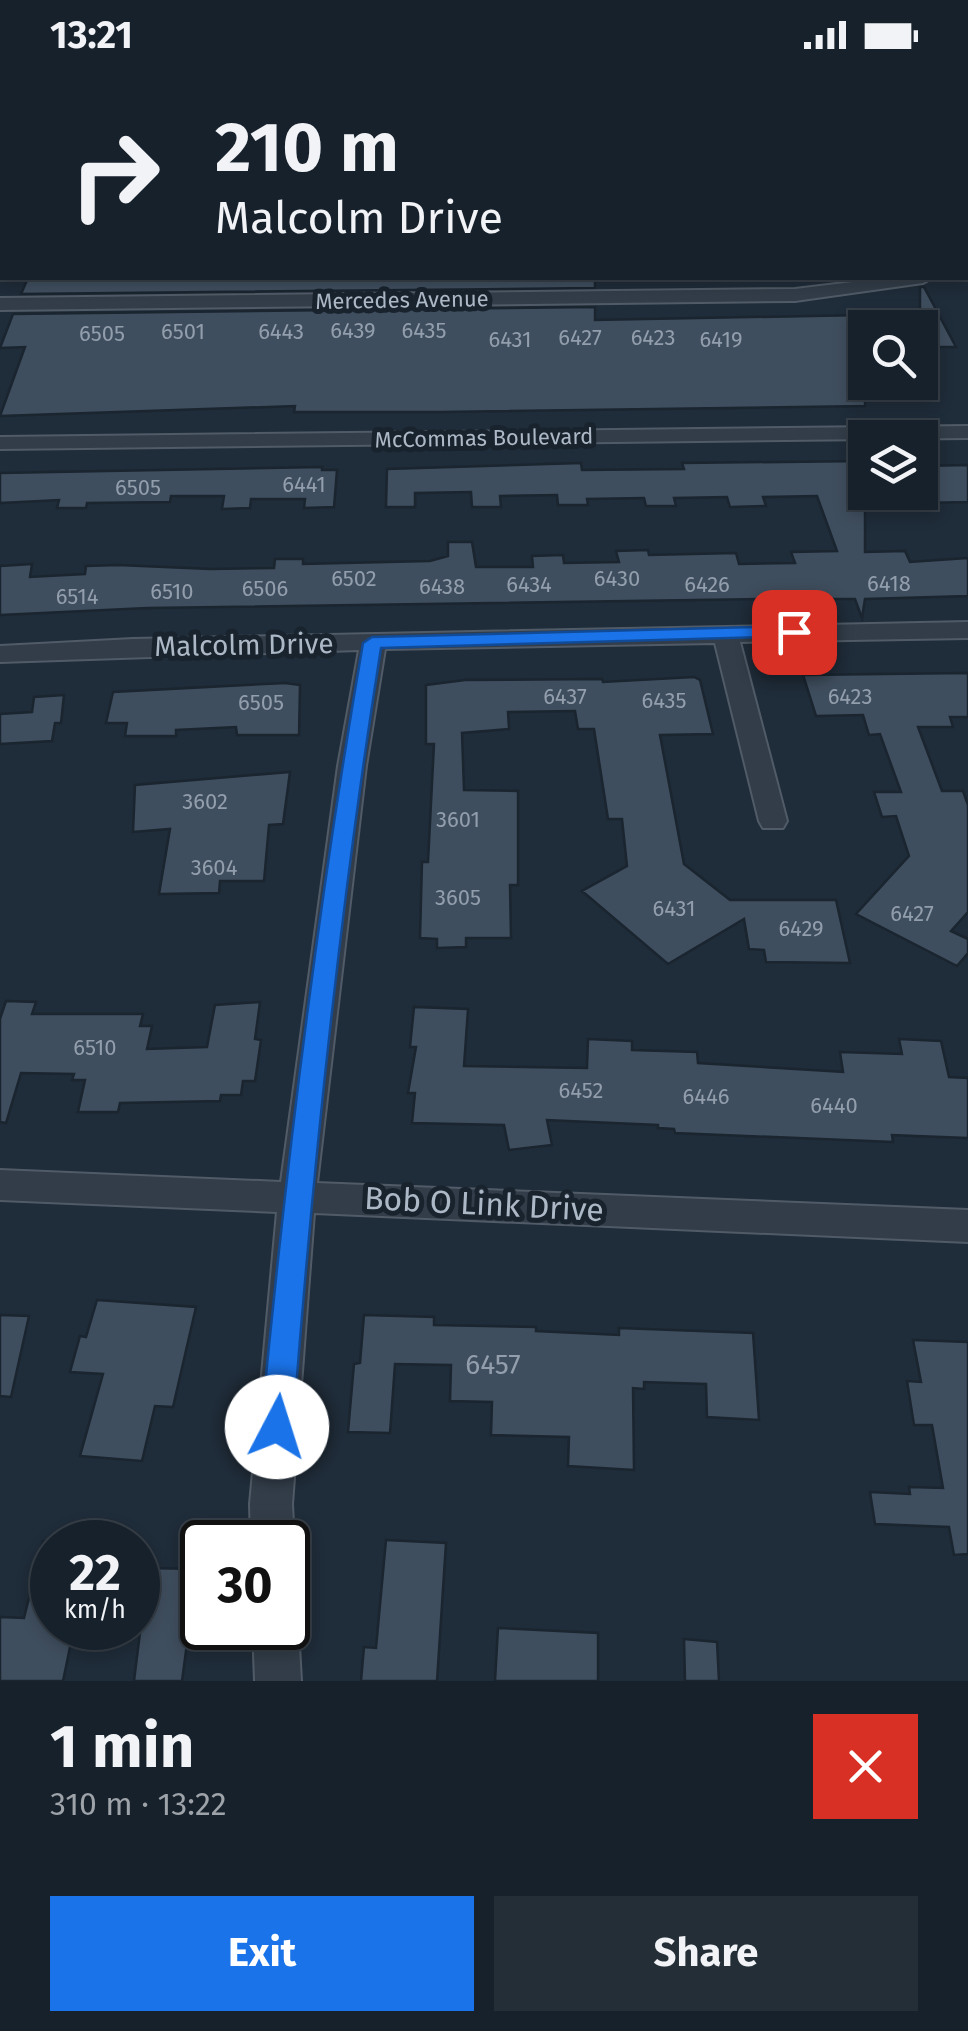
<!DOCTYPE html>
<meta charset="utf-8">
<style>
:root{--surface:#17212b;--page:#242e37;--text:#f1f3f6;--muted:#9ea3a9;--line:#363e47;--accent:#1a73e8}
body{margin:0;font-family:"Fira Sans",sans-serif;background:var(--page);color:var(--text);height:100vh;display:flex;flex-direction:column;font-size:38px;white-space:nowrap}
*{box-sizing:border-box;margin:0}
p{font-size:32px;color:var(--muted)}
.icon{flex:none;width:55px;height:55px;fill:none;stroke:currentColor;stroke-width:2;stroke-linecap:round;stroke-linejoin:round}
.map{position:relative;height:1611px;overflow:hidden}
.panel{display:flex;flex-direction:column;background:var(--surface);flex:1}
.panel>*{flex:none}
.banner{position:absolute;left:0px;top:0px;width:970px;height:210px;box-shadow:0 5px 15px #0003,0 0 0 2px var(--line);background:#17212b;color:var(--text);overflow:hidden}
.buttons{position:absolute;left:848px;top:240px;display:grid;gap:20px}
.buttons a{display:grid;place-items:center;width:90px;height:90px;border-radius:0px;background:var(--surface);box-shadow:0 5px 15px #0003,0 0 0 2px var(--line);font-size:50px}
.speed{position:absolute;left:30px;top:1450px;display:flex;gap:20px;font-size:50px;font-weight:700;text-align:center}
.speed>*{display:grid;place-content:center;width:130px;height:130px;border-radius:50%;background:var(--surface);box-shadow:0 5px 15px #0003,0 0 0 2px var(--line);line-height:1}
.speed small{font-size:25px;font-weight:400}
.speed .limit{border:5px solid #111;border-radius:15px;background:#fff;color:#111}
.pin{position:absolute;display:grid;place-items:center;width:85px;height:85px;color:#fff;margin:-42px;border-radius:20px;box-shadow:0 5px 15px #0006}
.me{position:absolute;width:110px;margin:-55px;rotate:5deg;stroke-linejoin:round;filter:drop-shadow(0 0 8px #0008)}
.turn{display:flex;align-items:center;gap:35px;height:210px;padding:0 50px;font-size:45px}
.turn .icon{width:130px;height:130px;stroke-width:2.5}
.turn b{display:block;font-size:70px;line-height:85px}
.round{display:grid;place-items:center;flex:none;width:105px;height:105px;border-radius:0px;background:var(--page)}
.headline{display:flex;align-items:center;justify-content:space-between;height:170px;padding:0 50px}
h1{font-size:60px;font-weight:700;line-height:75px}
.primary-button{display:flex;gap:20px;margin-top:auto;padding:20px 50px}
.primary-button a{flex:1;height:115px;border-radius:0px;background:var(--accent);color:#fff;font-size:40px;font-weight:700;line-height:115px;text-align:center}
.primary-button a+a{background:var(--page);color:var(--text)}
.status{display:flex;justify-content:space-between;align-items:center;height:70px;padding:0 50px;background:var(--surface);direction:ltr}
.status svg{height:28px;fill:currentColor}
.map>svg:first-child{display:block}
.building{fill:#3f4e5e;stroke:#1a2530;stroke-width:2.5}
.lines{fill:none;stroke-linecap:round;stroke-linejoin:round}
.minor-casing{stroke:#505b67;stroke-width:4}
.major-casing{stroke:#3c4753;stroke-width:4}
.minor{fill:#323d49;fill-rule:evenodd}
.major{fill:#505d6a;fill-rule:evenodd}
.route{fill:#1a73e8;stroke:#114b97;stroke-width:2.5}
.labels{text-anchor:middle;dominant-baseline:central;stroke-width:10;stroke-linejoin:round;paint-order:stroke}
.far-street-label{font-size:22px;fill:#adb8c6;stroke:#18232e}
.number-label{font-size:22px;fill:#929eac}
.street-label{font-size:28px;fill:#adb8c6;stroke:#18232e}
.near-number-label{font-size:28px;fill:#929eac}
.near-street-label{font-size:32px;fill:#adb8c6;stroke:#18232e}
</style>
<div class="status"><b>13:21</b><svg viewBox="0 0 49 12"><path d="M0 12V9h3v3zM5 12V6h3v6zM10 12V3h3v9zM15 12V0h3v12zM26 1h20v11H26zM47 4h2v5h-2z"/></svg></div>
<div class="map">
<svg width="968" height="1611" viewBox="0 0 968 1611">
<rect width="100%" height="100%" fill="#1f2c39"/>
<path class="building" d="M28,208H595V218L21,224Z
M920,217H924L956,277H920Z
M595,237V250L865,245V336L441,342H294L295,336L0,346L25,277L0,278L13,244Z
M865,391V482L905,481L910,492L968,488V526L865,529L862,548L855,529H763L147,538L0,545V496L32,494L30,507L85,504L86,496L118,495L210,499L274,498L275,489H303V494L430,491L448,486V472H472L476,497H533L532,486L563,485L564,493L619,492L616,481L648,480L649,485L736,483L739,494L795,493L791,482L837,481L817,426L763,427L766,436L730,437L727,427L674,428L676,436H646L644,428L587,429L588,435H558L557,425L500,426L501,437H472L471,422L415,423V437H386L387,399L581,393L582,400L684,399L682,393Z
M968,395V432L920,433V396Z
M322,397V400H337L334,437L304,438L305,429H251L250,438L222,439L224,426H171L170,432L87,433L86,438H57L59,430L0,433V403Z
M968,603V647H950L953,657H918L942,721H963L968,735V842L951,861L968,869V883L957,896L856,844L909,786L896,746L882,747L874,722H901L880,664L869,665L863,645L816,646L803,605Z
M694,607L700,610L713,664L660,665L684,794L730,830H836L850,893L766,892L764,880L749,879L744,849L668,894L582,821L627,796L622,749H608L594,659H578L575,641L508,642L509,659L462,663L464,720L518,721V815H510L511,868H466V877L437,878V869L420,868L422,792H428L434,674H426V615L465,610L602,609L603,612Z
M285,613L300,615L299,665H237L236,657L176,660V666H125L127,653H106L113,622Z
M64,625L61,653H55L52,671L0,674V644L32,642L34,627Z
M290,702L283,754L269,755L264,811H220L219,823L159,824L170,759L133,762L135,715Z
M6,931L36,932L32,944H143L140,956H152L147,979L207,977L215,935L260,932L255,969L261,970L255,1011H243L241,1025H221L220,1031L120,1033L118,1042H78L85,1010H72L74,1004L21,1003L6,1053L0,1052V949Z
M414,937L468,939L464,996L587,998L588,969L632,971V980L697,982L698,993L843,1002L840,982L902,984L899,969L941,971L949,1007L968,1008V1068L892,1065L893,1072L675,1063L674,1059L658,1058V1055L547,1050L552,1075L509,1080L504,1055L412,1053L415,1023H408L416,977H410Z
M97,1230L196,1237L173,1337L155,1336L142,1391L80,1386L103,1304L70,1302L80,1266L86,1267Z
M0,1245L29,1246L11,1327L0,1326Z
M364,1245L434,1247V1255L536,1257V1261L619,1265V1258L753,1263L759,1350L707,1347L706,1314L644,1312V1319L633,1318L634,1400L568,1396L569,1367L491,1365L492,1332L450,1331L451,1295L395,1294L390,1363L348,1362L354,1294L360,1293Z
M913,1270L968,1272V1484L954,1485L949,1457L875,1454L870,1422L910,1424L909,1417L943,1418L932,1355H914L907,1311L921,1312Z
M386,1470L446,1473L437,1611H361L364,1577L376,1578Z
M43,1471L52,1472V1558H74L63,1611H0V1547L24,1548Z
M148,1498L197,1499L182,1611H134Z
M498,1558L598,1563V1611H495Z
M684,1569L717,1572L719,1611H685Z"/>
<g class="lines">
<defs>
<path id="minor" d="M0,39H2V47H0Z
M0,124H2V134H0Z
M886,208H932L923,213L795,231L0,240V228L795,219Z
M968,356V368L0,379V367Z
M968,552V568L740,572L787,751L783,758H763L759,751L715,573L385,579L366,696L317,1113L968,1140V1172L314,1143L292,1434L294,1472L288,1487V1472H251L250,1434L277,1142L0,1130V1100L281,1112L338,696L359,580L0,592V576L133,569Z
M288,1541L298,1558L301,1611H255L253,1558H288Z"/>
<path id="major" d="M929,0H948L949,2H930Z"/>
</defs>
<use href="#minor" class="minor-casing"/>
<use href="#major" class="major-casing"/>
<use href="#minor" class="minor"/>
<use href="#major" class="major"/>
</g>
<path class="route" d="M794,556L804,562L801,566L381,578C340,836 313,1096 293,1357L288,1367L277,1371L266,1367L261,1357C286,1094 318,833 363,573L372,567Z"/>
<g class="labels">
<g class="far-street-label">
<text transform="translate(402 230) rotate(-1)">Mercedes Avenue</text>
<text transform="translate(484 368) rotate(-1)">McCommas Boulevard</text>
</g>
<g class="number-label">
<text x="353" y="260">6439</text>
<text x="424" y="260">6435</text>
<text x="183" y="261">6501</text>
<text x="281" y="261">6443</text>
<text x="102" y="263">6505</text>
<text x="580" y="267">6427</text>
<text x="653" y="267">6423</text>
<text x="510" y="269">6431</text>
<text x="721" y="269">6419</text>
<text x="304" y="414">6441</text>
<text x="138" y="417">6505</text>
<text x="354" y="508">6502</text>
<text x="617" y="508">6430</text>
<text x="889" y="513">6418</text>
<text x="529" y="514">6434</text>
<text x="707" y="514">6426</text>
<text x="442" y="516">6438</text>
<text x="265" y="518">6506</text>
<text x="172" y="521">6510</text>
<text x="77" y="526">6514</text>
<text x="565" y="626">6437</text>
<text x="850" y="626">6423</text>
<text x="664" y="630">6435</text>
<text x="261" y="632">6505</text>
<text x="205" y="731">3602</text>
<text x="458" y="749">3601</text>
<text x="214" y="797">3604</text>
<text x="458" y="827">3605</text>
<text x="674" y="838">6431</text>
<text x="912" y="843">6427</text>
<text x="801" y="858">6429</text>
<text x="95" y="977">6510</text>
<text x="581" y="1020">6452</text>
<text x="706" y="1026">6446</text>
<text x="834" y="1035">6440</text>
</g>
<g class="street-label">
<text transform="translate(244 575) rotate(-1)">Malcolm Drive</text>
</g>
<g class="near-number-label">
<text x="493" y="1294">6457</text>
</g>
<g class="near-street-label">
<text transform="translate(484 1134) rotate(3)">Bob O Link Drive</text>
</g>
</g>
</svg>
<div class="buttons">
<a><svg class="icon" aria-label="search" viewBox="0 0 24 24"><circle cx="10" cy="10" r="6"/><path d="M15 15l6 6"/></svg></a>
<a><svg class="icon" aria-label="layers" viewBox="0 0 24 24"><path d="M12 4l9 5-9 5-9-5zM3 14l9 5 9-5"/></svg></a>
</div>
<div class="speed"><div>22<small>km/h</small></div><div class="limit">30</div></div>
<div class="pin" style="left:794px;top:562px;background:#d93025"><svg class="icon" aria-label="arrive" viewBox="0 0 24 24"><path d="M6 21V4h12l-3 4 3 4H6"/></svg></div>
<svg class="me" style="left:277px;top:1357px" viewBox="-20 -20 40 40"><circle r="19" fill="#fff"/><path d="M0-13L10 11 0 6-10 11z" fill="#1a73e8"/></svg>
<div class="banner">
<div class="turn"><svg class="icon" aria-label="right" viewBox="0 0 24 24"><path d="M7 20v-9h11M14 6l5 5-5 5"/></svg><div><b>210 m</b>Malcolm Drive</div></div>
</div>
</div>
<section class="panel">
<div class="headline"><div><h1>1 min</h1><p>310 m · 13:22</p></div><a class="round" style="background:#d93025;color:#fff"><svg class="icon" aria-label="close" viewBox="0 0 24 24"><path d="M6 6l12 12M18 6L6 18"/></svg></a></div>
<div class="primary-button"><a>Exit</a><a>Share</a></div>
</section>
